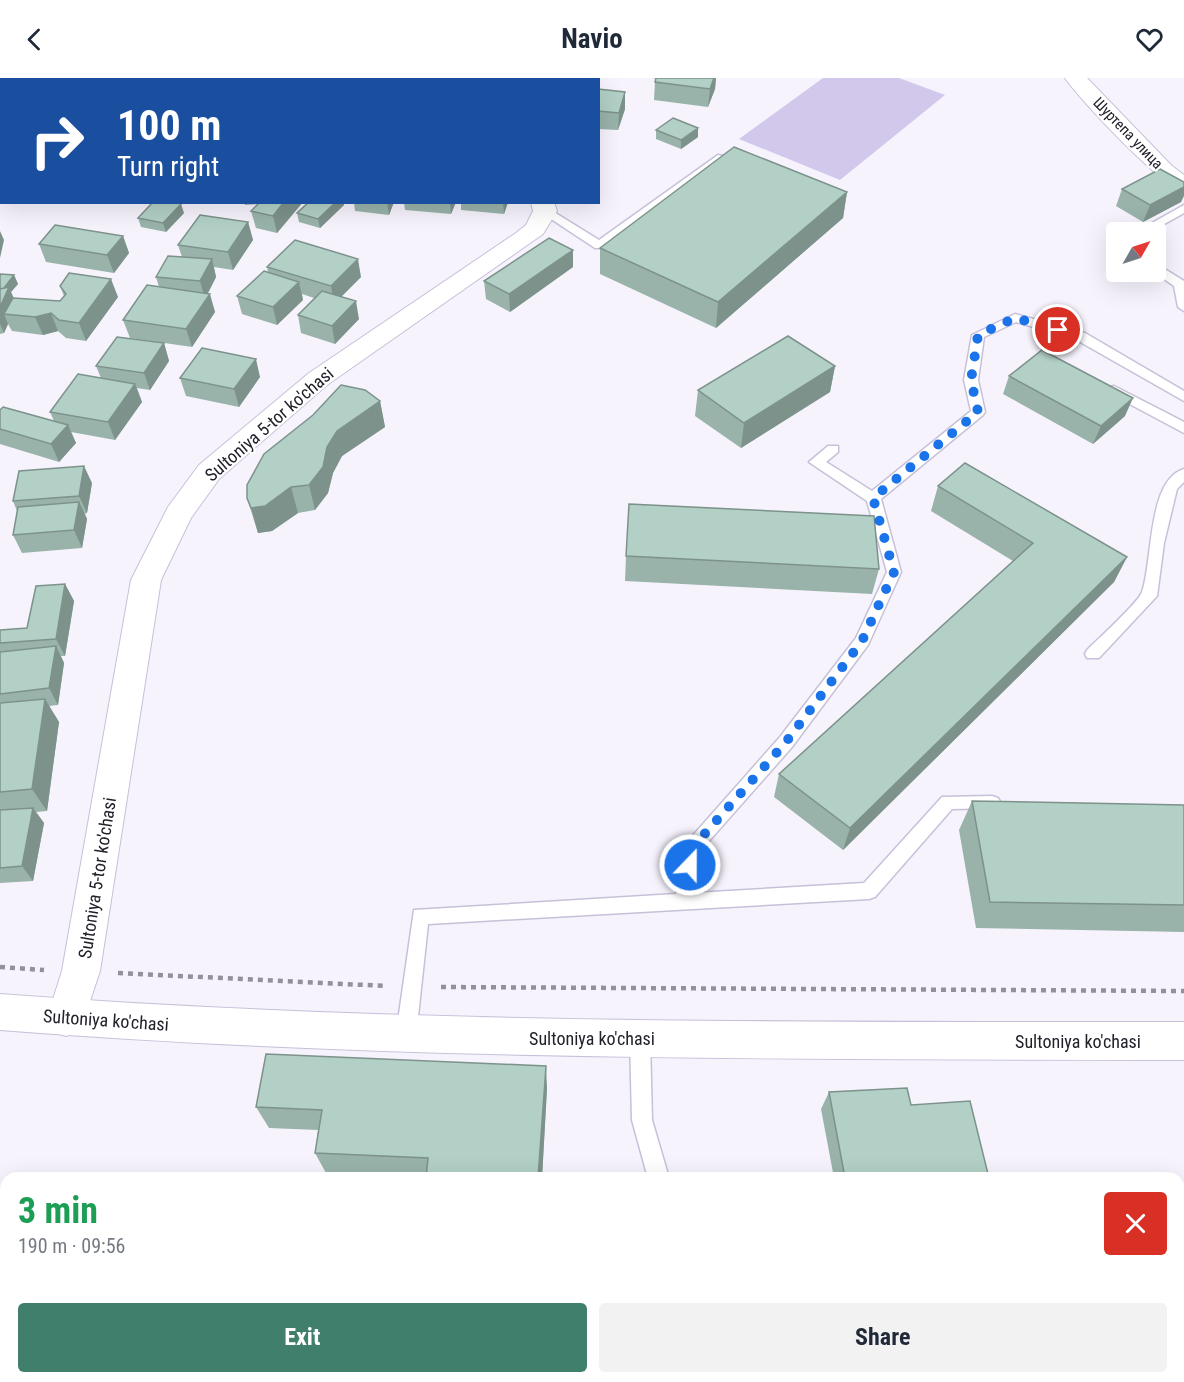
<!DOCTYPE html>
<meta charset="utf-8">
<style>
:root{--surface:#fff;--page:#f2f2f3;--text:#1f2937;--muted:#747a83;--accent:#407f6c}
body{margin:0;font-family:"Roboto Condensed",sans-serif;background:var(--page);color:var(--text);height:100vh;display:flex;flex-direction:column;font-size:22px;white-space:nowrap}
*{box-sizing:border-box;margin:0}
p{font-size:20px;color:var(--muted)}
.icon{flex:none;width:33px;height:33px;fill:none;stroke:currentColor;stroke-width:2;stroke-linecap:round;stroke-linejoin:round}
.map{position:relative;flex:1;overflow:hidden}
.panel{position:absolute;left:0px;top:1094px;width:1185px;height:212px;display:flex;flex-direction:column;background:var(--surface);border-radius:18px 18px 0 0;box-shadow:0 6px 24px #0002}
.panel>*{flex:none}
.guide{position:absolute;left:0px;top:0px;width:600px;height:126px;box-shadow:0 6px 24px #0002;background:#1a4fa0;color:#fff;overflow:hidden}
.needle{width:39px;rotate:51deg}
.fabs{position:absolute;left:1106px;top:144px;display:grid;gap:12px}
.fabs a{display:grid;place-items:center;width:60px;height:60px;border-radius:6px;background:var(--surface);box-shadow:0 6px 24px #0002;font-size:30px}
.pin{position:absolute;display:grid;place-items:center;width:51px;height:51px;color:#fff;margin:-26px;border:3px solid #fff;border-radius:50%;box-shadow:0 2px 6px #0007}
.me{position:absolute;width:66px;margin:-33px;rotate:22deg;stroke-linejoin:round;filter:drop-shadow(0 0 4px #0008)}
.turn{display:flex;align-items:center;gap:21px;height:126px;padding:0 18px;font-size:27px}
.turn .icon{width:78px;height:78px;stroke-width:2.5}
.turn b{display:block;font-size:42px;line-height:51px}
.round{display:grid;place-items:center;flex:none;width:63px;height:63px;border-radius:6px;background:var(--page)}
.head{display:flex;align-items:center;justify-content:space-between;height:102px;padding:0 18px}
h1{font-size:36px;font-weight:700;line-height:45px;color:#1e9e55}
.button{display:flex;gap:12px;margin-top:auto;padding:12px 18px}
.button a{flex:1;height:69px;border-radius:6px;background:var(--accent);color:#fff;font-size:24px;font-weight:700;line-height:69px;text-align:center}
.button a+a{background:var(--page);color:var(--text)}
header{display:flex;justify-content:space-between;align-items:center;height:78px;padding:0 18px;background:var(--surface);font-size:27px;font-weight:700}
.map>svg:first-child{display:block}
.green{fill:#d2c8ec}
.lines{fill:none;stroke-linecap:round;stroke-linejoin:round}
.lane-casing{stroke:#c7c0d9;stroke-width:3}
.street-casing{stroke:#c7c0d9;stroke-width:2}
.secondary-casing{stroke:#c7c0d9;stroke-width:2}
.path{stroke:#93909a;stroke-width:4.5;stroke-dasharray:5 5;stroke-linecap:butt}
.lane{fill:#fff;fill-rule:evenodd}
.street{fill:#fff;fill-rule:evenodd}
.secondary{fill:#fff;fill-rule:evenodd}
.wall{fill:#99b3aa}
.shaded-wall{fill:#7d928b}
.building{fill:#b2d0c6;stroke:#7d928b;stroke-width:1.5}
.route{stroke:#1a73e8;stroke-width:10;stroke-dasharray:0 18}
.labels{text-anchor:middle;dominant-baseline:central;stroke-width:4.5;stroke-linejoin:round;paint-order:stroke}
.far-street-label{font-size:15px;fill:#23202a;stroke:#fff}
.street-label{font-size:18px;fill:#23202a;stroke:#fff}
</style>
<header><svg class="icon" aria-label="back" viewBox="0 0 24 24"><path d="M15 5l-7 7 7 7"/></svg>Navio<svg class="icon" aria-label="heart" viewBox="0 0 24 24"><path d="M12 20l-8-8c-3-5 5-10 8-4 3-6 11-1 8 4z"/></svg></header>
<div class="map">
<svg width="1184" height="1304" viewBox="0 0 1184 1304">
<rect width="100%" height="100%" fill="#f6f3fd"/>
<path class="green" d="M823,0H899L945,17L840,102L739,61Z"/>
<g class="lines">
<defs>
<path id="lane" d="M0,22H2V31H0Z
M718,77L728,79L603,170H595L539,133L549,131L599,162Z
M1184,127V135L1150,154H1136Z
M1155,185L1184,203V233L1178,229L1174,208L1154,194Z
M1015,236L1085,255L1184,313V323L1075,261L1016,244L984,259L978,302L985,334L983,337L881,421L901,494L868,567L792,669L702,771L694,815L864,805L942,719L992,718L998,720L1001,725L998,730L952,731L875,819L869,821L428,846L416,957L413,964L406,966L399,964L396,957L414,832L676,816L688,763L780,659L856,560L887,494L867,423L809,384L828,368H838V374L826,384L872,413L971,333L964,302L972,257Z
M1114,308L1184,344V355L1109,315V309Z
M1184,391V404L1177,411L1164,465L1157,518L1099,580H1087L1085,576L1087,572C1098,561 1138,525 1142,514C1153,484 1147,402 1184,391Z
M640,951L647,953L650,960L652,1042L669,1100H648L632,1042L630,960L633,953Z
M716,1299H738L740,1304H718Z
M1049,1299H1071L1072,1304H1050Z"/>
<path id="street" d="M551,0H571V2H551Z
M1065,0H1087L1172,88L1184,97V114C1161,108 1080,22 1065,0Z
M531,124H554L557,133L543,156L327,307L219,401L191,440L161,502L100,893L80,953L66,958L52,953L47,940L62,893L131,502L168,429L199,387L309,295L516,155L526,147L533,133Z"/>
<path id="secondary" d="M0,916C394,946 789,944 1184,944V982C788,981 395,983 0,952Z"/>
</defs>
<use href="#lane" class="lane-casing"/>
<use href="#street" class="street-casing"/>
<use href="#secondary" class="secondary-casing"/>
<path class="path" d="M0,889L44,892
M118,895L386,908
M441,909L1184,913"/>
<use href="#lane" class="lane"/>
<use href="#street" class="street"/>
<use href="#secondary" class="secondary"/>
</g>
<path class="wall" d="M19,0H135L133,2H20Z
M331,0H393V2H330Z
M409,0H435V2H410Z
M653,0H716L715,11L708,29L654,22L655,4L656,1Z
M598,11L625,14V31L618,52L598,51Z
M698,50V59L681,71L656,61V52Z
M1122,111L1181,124L1143,144L1116,128Z
M847,114L843,140L716,250L600,196V170Z
M244,124H303L277,155L256,150L251,133L258,126L245,127Z
M309,124H344V127L320,150L299,144L297,135Z
M354,124H394L389,137L355,133Z
M404,124H456L451,136L405,132Z
M461,124H508L504,136L461,132Z
M184,135L166,154L141,149L138,140Z
M248,144L253,162L233,192L214,189L216,199L208,215L215,234L192,269L130,260L123,242L159,209L156,199L182,179L178,167Z
M123,158L129,175L114,195L46,184L39,166Z
M267,189L361,199L341,219L359,241L335,266L301,255L298,237L314,220L302,216L303,222L277,247L242,236L237,218L268,194Z
M573,189L510,234L486,221L484,203Z
M0,196L14,197L18,206L11,214L13,220L60,223L64,218L60,208L118,219L86,263L66,260L58,253L43,257L12,253L8,246L4,255L0,256Z
M164,265L169,283L150,312L137,310L142,324L115,362L71,354L76,365L59,384L0,366V332L54,343L50,334L101,300L96,288Z
M835,288L830,314L741,370L695,338L698,312Z
M1009,298L1125,338L1093,366L1003,316Z
M260,299L239,329L186,318L180,300Z
M380,323L385,349L342,378L333,395L328,415L315,432L298,435L272,453L258,455L247,420Z
M92,405L87,435L85,436L87,441L82,470L22,475L13,457L17,433L13,423Z
M938,408L1127,479L1114,504L843,772L774,719L779,696L1013,483L931,433Z
M626,478L879,491L872,516L625,503Z
M65,506L74,523L65,578H61L64,585L58,627L49,628L59,644L47,733L36,734L44,745L33,803L0,805V552L27,550Z
M972,723L1184,727V854L976,850L959,752Z
M547,1010L542,1100H424L326,1095L315,1075L318,1052L269,1050L256,1029Z
M829,1014L911,1027L989,1100H834L821,1031Z"/>
<path class="shaded-wall" d="M92,0H135L133,2H90Z
M714,0H716L715,11L708,29L710,11Z
M625,14V31L618,52L619,35Z
M698,50V59L681,71V62Z
M1184,109V118L1181,124L1143,144L1150,127Z
M847,114L843,140L716,250L718,224Z
M284,124H303L277,155L273,138Z
M336,124H344V127L320,150L318,141Z
M387,124H394L389,137Z
M450,124H456L451,136Z
M503,124H508L504,136Z
M181,126L184,135L166,154L163,145Z
M248,144L253,162L233,192L228,174Z
M0,153L4,162L0,180Z
M123,158L129,175L114,195L107,177Z
M573,172V189L510,234L509,216Z
M212,181L216,199L205,221L200,203Z
M358,181L361,199L334,226L331,208Z
M14,197L18,206L11,214L17,227L4,236L8,246L4,255L0,246V215Z
M111,201L118,219L86,263L79,245Z
M299,204L303,222L277,247L273,229Z
M210,216L215,234L192,269L186,251Z
M356,223L359,241L335,266L332,248Z
M51,235L58,253L43,257L35,239Z
M164,265L169,283L150,312L144,295Z
M256,281L260,299L239,329L234,311Z
M835,288L830,314L741,370L744,345Z
M135,306L142,324L115,362L108,344Z
M1133,320L1125,338L1093,366L1101,348Z
M380,323L385,349L342,378L333,395L328,415L315,432L309,407L327,369L337,353Z
M68,347L76,365L59,384L51,366Z
M84,388L92,405L87,435L79,418Z
M291,409L298,435L272,453L258,455L251,430Z
M79,424L87,441L82,470L74,452Z
M1127,479L1114,504L843,772L850,750Z
M65,506L74,523L65,578L56,561Z
M56,568L64,585L58,627L49,610Z
M45,621L59,644L47,733L32,711Z
M33,730L44,745L33,803L22,788Z
M546,988L547,1010L542,1100H538Z
M160,1299H178L176,1304H159Z"/>
<path class="building" d="M58,0H92L90,2H63Z
M173,0H198L196,2H171Z
M209,0H227L232,2H207Z
M331,0H379L378,2H330Z
M656,0H714L710,11L655,4Z
M598,11L625,14L619,35L598,33Z
M673,40L698,50L681,62L656,52Z
M734,69L847,114L718,224L600,170Z
M1160,91L1184,104V109L1150,127L1122,111Z
M153,124H175L181,126L163,145L138,140Z
M284,124L273,138L251,133L259,125Z
M309,124H336L318,141L297,135Z
M200,137L248,144L228,174L178,167Z
M55,147L123,158L107,177L39,166Z
M549,160L573,172L509,216L484,203Z
M295,162L358,181L331,208L267,189Z
M168,178L212,181L200,203L156,199Z
M264,193L299,204L273,229L237,218Z
M69,195L111,201L79,245L59,242L51,235L35,239L4,236L13,220L60,223L66,216L60,208Z
M0,196L14,197L4,210L0,211Z
M147,207L210,216L186,251L123,242Z
M9,209L0,229V211Z
M322,213L356,223L332,248L298,237Z
M788,258L835,288L744,345L698,312Z
M117,259L164,265L144,295L96,288Z
M202,270L256,281L234,311L180,300Z
M1042,272L1133,320L1101,348L1009,298Z
M78,296L135,306L108,344L50,334Z
M341,307L365,312L380,323L337,353L327,369L323,389L309,407L291,409L265,428L251,430L247,420V407L264,376L313,337Z
M3,329L68,347L51,366L0,351V332Z
M965,385L1127,479L850,750L779,696L1033,465L938,408Z
M84,388L79,418L13,423L19,393Z
M79,424L74,452L13,457L18,429Z
M629,426L874,438L879,491L626,478Z
M65,506L56,561L0,565V552L27,550L36,508Z
M56,568L49,610L0,616V574Z
M45,621L32,711L0,714V625Z
M972,723L1184,727V827L990,824Z
M33,730L22,788L0,790V732Z
M266,976L546,988L538,1100H426L428,1080L315,1075L322,1032L256,1029Z
M907,1010L911,1027L970,1023L989,1100H845L829,1014Z
M38,1299H160L159,1304H36Z
M570,1299H692L693,1304H572Z
M378,1302L411,1304H377Z"/>
<g class="lines">
<path class="route" d="M690,787L694,768L786,664L862,563L894,494L873,420L978,334L971,302L978,257L1015,240L1058,252"/>
</g>
<g class="labels">
<g class="far-street-label">
<text transform="translate(1128 55) rotate(46)">Шуртепа улица</text>
</g>
<g class="street-label">
<text transform="translate(269 346) rotate(-41)">Sultoniya 5-tor ko'chasi</text>
<text transform="translate(97 800) rotate(-81)">Sultoniya 5-tor ko'chasi</text>
<text transform="translate(106 942) rotate(4)">Sultoniya ko'chasi</text>
<text x="592" y="960">Sultoniya ko'chasi</text>
<text x="1078" y="963">Sultoniya ko'chasi</text>
</g>
</g>
</svg>
<div class="fabs">
<a><svg class="needle" viewBox="-14 -14 28 28"><path d="M0-13l5 13h-10z" fill="#e53935"/><path d="M0 13l5-13h-10z" fill="#747a83"/></svg></a>
</div>
<div class="pin" style="left:1058px;top:252px;background:#d93025"><svg class="icon" aria-label="arrive" viewBox="0 0 24 24"><path d="M6 21V4h12l-3 4 3 4H6"/></svg></div>
<svg class="me" style="left:690px;top:787px" viewBox="-20 -20 40 40"><circle r="17" fill="#1a73e8" stroke="#fff" stroke-width="3"/><path d="M0-11L8 9 0 5-8 9z" fill="#fff"/></svg>
<div class="guide">
<div class="turn"><svg class="icon" aria-label="right" viewBox="0 0 24 24"><path d="M7 20v-9h11M14 6l5 5-5 5"/></svg><div><b>100 m</b>Turn right</div></div>
</div>
<section class="panel">
<div class="head"><div><h1>3 min</h1><p>190 m · 09:56</p></div><a class="round" style="background:#d93025;color:#fff"><svg class="icon" aria-label="close" viewBox="0 0 24 24"><path d="M6 6l12 12M18 6L6 18"/></svg></a></div>
<div class="button"><a>Exit</a><a>Share</a></div>
</section>
</div>
